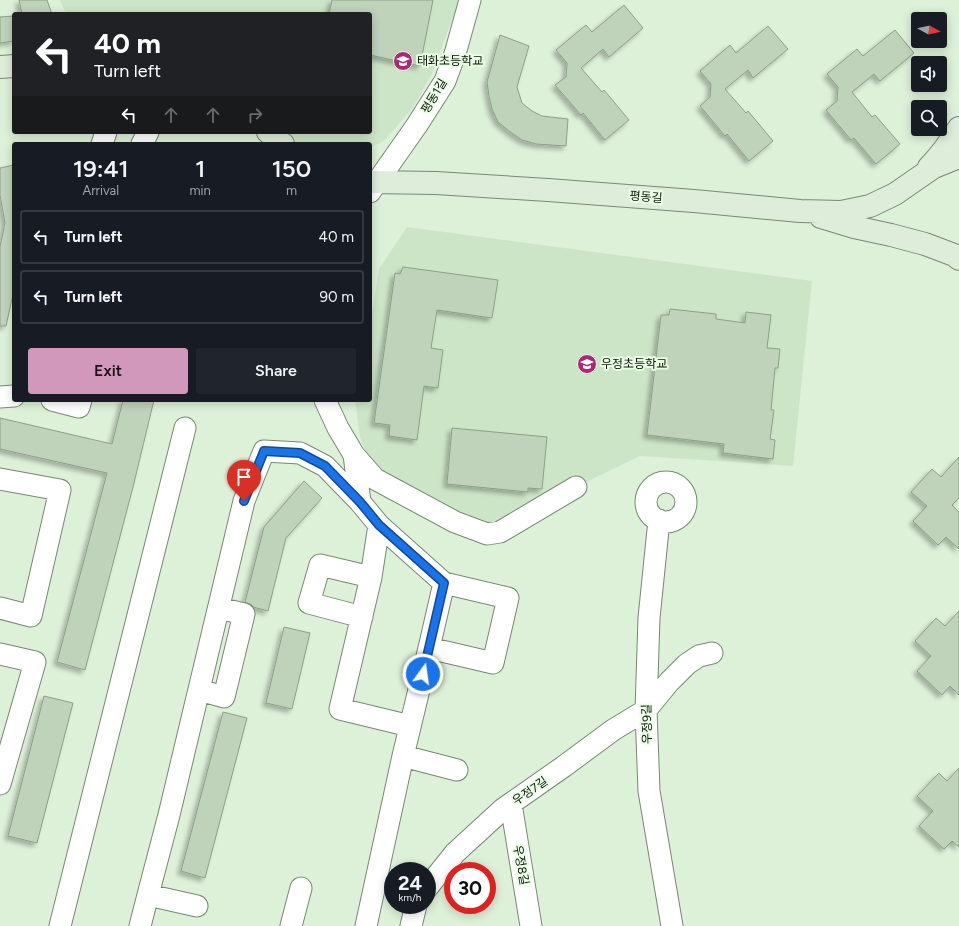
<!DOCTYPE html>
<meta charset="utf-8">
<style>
:root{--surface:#171b24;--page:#20242c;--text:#f1f3f6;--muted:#9ea1a6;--line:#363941;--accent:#d198bc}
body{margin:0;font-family:Figtree,"Noto Sans KR",sans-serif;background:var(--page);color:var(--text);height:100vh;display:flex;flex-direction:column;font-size:15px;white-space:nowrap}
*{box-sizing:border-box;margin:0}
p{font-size:13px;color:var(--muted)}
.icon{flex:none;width:22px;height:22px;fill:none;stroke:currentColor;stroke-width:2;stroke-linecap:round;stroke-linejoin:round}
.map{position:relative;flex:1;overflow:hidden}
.drawer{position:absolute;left:12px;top:142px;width:360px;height:260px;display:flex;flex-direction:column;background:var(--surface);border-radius:4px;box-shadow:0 2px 10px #0003}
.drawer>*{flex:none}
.banner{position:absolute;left:12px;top:12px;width:360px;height:122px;border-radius:4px;box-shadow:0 2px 10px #0003;background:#202124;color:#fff;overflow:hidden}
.needle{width:26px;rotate:98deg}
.buttons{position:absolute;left:911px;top:12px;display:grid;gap:8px}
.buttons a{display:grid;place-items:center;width:36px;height:36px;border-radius:4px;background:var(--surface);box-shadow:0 2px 10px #0003;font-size:20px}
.speed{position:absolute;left:384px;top:862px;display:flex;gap:8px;font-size:20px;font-weight:700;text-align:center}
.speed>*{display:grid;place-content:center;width:52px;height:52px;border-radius:50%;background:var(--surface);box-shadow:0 2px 10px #0003;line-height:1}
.speed small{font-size:10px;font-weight:400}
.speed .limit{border:6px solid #d22;background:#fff;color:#111}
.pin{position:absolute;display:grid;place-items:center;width:34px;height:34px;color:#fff;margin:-41px -17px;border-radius:50% 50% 50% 0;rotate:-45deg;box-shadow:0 0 4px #0007}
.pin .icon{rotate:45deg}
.me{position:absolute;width:44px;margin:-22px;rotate:14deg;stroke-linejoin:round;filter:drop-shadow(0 0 3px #0008)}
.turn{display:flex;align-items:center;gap:14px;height:84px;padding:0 16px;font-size:18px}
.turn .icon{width:52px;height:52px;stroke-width:2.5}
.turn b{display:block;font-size:28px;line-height:34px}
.lanes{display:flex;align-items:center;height:38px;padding:0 16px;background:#0003;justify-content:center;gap:20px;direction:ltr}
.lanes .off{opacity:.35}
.eta{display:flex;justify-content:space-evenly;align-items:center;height:68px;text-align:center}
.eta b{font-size:24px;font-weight:600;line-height:28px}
.button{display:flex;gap:8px;margin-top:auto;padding:8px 16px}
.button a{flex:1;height:46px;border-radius:4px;background:var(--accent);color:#111;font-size:16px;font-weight:600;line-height:46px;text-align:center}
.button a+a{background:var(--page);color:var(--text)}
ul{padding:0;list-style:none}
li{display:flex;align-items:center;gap:12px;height:54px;margin:0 8px 6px;padding:0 8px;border:2px solid var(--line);border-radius:4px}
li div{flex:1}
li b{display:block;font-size:15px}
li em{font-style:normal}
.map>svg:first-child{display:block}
.built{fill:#cde5c7}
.building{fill:#bfd2ba;stroke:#8d9f88;filter:url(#shadow)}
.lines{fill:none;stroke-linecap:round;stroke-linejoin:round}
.street-casing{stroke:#778973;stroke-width:23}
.secondary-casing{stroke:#778973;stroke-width:24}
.street{stroke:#fff;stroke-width:21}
.secondary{stroke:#deecda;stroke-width:22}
.route-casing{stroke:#114b97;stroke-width:10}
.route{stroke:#1a73e8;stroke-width:7}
.labels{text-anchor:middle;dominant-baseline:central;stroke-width:4;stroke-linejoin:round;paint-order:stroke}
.poi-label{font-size:12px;fill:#0b1109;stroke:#eafde5;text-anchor:start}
.street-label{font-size:12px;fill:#0b1109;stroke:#eafde5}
</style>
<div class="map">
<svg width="959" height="926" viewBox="0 0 959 926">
<defs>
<filter id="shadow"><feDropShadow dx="-3.5" dy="3.5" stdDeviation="2" flood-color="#0004"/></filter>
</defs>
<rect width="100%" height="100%" fill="#ddf0d8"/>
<path class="built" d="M60,0H458V3L442,47L431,76L412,109L384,141L370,148V144H283L268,132H370V14H66Z
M407,227L812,281L793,466L640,456L576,487L500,532L375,479L360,437L355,400H370V327L379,269Z"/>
<path class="building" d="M19,0H47L52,14H22Z
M332,0H433L420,66L370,55V14H329Z
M624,5L643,28L609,57L603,49L581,68L602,92L604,90L629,120L605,140L583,113L581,115L555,85L566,77L567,63L556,50L586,25L592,32Z
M14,16V41L0,43V17Z
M768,26L788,49L753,78L748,70L725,89L746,113L748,111L773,141L749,161L727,134L725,136L700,106L710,97L711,84L700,71L730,45L736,53Z
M895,30L914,53L880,81L874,74L852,92L872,117L875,115L900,144L876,164L854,138L851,140L826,110L837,101L838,87L827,74L857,49L863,56Z
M500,35L529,46L517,87L522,103L532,111L542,116L568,119L566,146L536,144L522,140L509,131L498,122L492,109L489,96L487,82Z
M14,165V290L6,326H0V247L5,223L0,195V168Z
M403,267L498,280L492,318L437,310L431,348L443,350L438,388L424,386L417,440L389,436L390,425L374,423L395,273L400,274Z
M670,309L716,314V319L745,323L746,312L771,315L767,348L780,349L778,368H775L771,410H774L770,439L775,440L773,459L723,453L724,444L647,435L661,315H669Z
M123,400H154L133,487L85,670L57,662L107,473L0,449V418L112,444Z
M452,428L547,437L542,489L528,488V492L447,484Z
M959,457V498L952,505L959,512V549L946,537L938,545L913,521L927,506L911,492L932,469L941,477Z
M304,481L322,498L286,538L268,611L253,607L252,605L245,602L264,527Z
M959,611V695L950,686L942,695L917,671L931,656L915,641L936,618L945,626Z
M284,627L310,633L292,709L266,703Z
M44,696L73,703L37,843L8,836Z
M223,712L247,718L205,878L181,871Z
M959,768V847L952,841L944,849L919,826L933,811L917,796L939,773L947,781Z"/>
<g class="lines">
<defs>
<path id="street" d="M102,144L106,132
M142,144L148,132
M370,192L417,125L445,81L455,54L470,0
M0,397L14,396
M52,400L79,407L81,400
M325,400L338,428L354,455L375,479L455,522L487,534L500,532L576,487
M354,455L360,502L379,525L444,583L508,598L493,663L429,648L444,583
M0,479L60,490L31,616L0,608
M646 502a20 20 0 1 1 40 0a20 20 0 1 1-40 0Z
M659,520L649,618L646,710L649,791L672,926
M379,525L371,577L340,709L410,726
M362,617L309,603L320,565L371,577
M0,654L35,662L0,784
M199,690L224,697L244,614L219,608
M403,756L457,770
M511,804L531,926
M427,888L455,853L503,809L563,767L613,730L646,710L669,682L687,664L699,656L712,653
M148,895L197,906
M60,926L185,428
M140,926L149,891L169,815L244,501L264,451L300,453L325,466L360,502
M291,926L301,888
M366,926L403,756L429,648
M411,926L416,905"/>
<path id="secondary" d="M0,67L14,66
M268,132L283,144
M929,167C941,155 950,142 959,128
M370,182L436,183L548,190L694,201L800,211L841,212L870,206L895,194L934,167L959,157
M821,217L854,227L891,235L925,244L954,255L959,259"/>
</defs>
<use href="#street" class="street-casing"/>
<use href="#secondary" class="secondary-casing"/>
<use href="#street" class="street"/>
<use href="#secondary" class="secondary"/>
</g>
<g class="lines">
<defs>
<path id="route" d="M244,501L264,451L300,453L325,466L360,502L379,525L444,583L423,674"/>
</defs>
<use href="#route" class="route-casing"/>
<use href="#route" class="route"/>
</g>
<defs>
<symbol id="school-disc" viewBox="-11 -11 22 22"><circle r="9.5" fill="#aa2975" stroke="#eafde5"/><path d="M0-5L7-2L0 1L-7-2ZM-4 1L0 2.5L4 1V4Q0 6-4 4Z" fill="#fff"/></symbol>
</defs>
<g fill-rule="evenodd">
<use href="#school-disc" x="392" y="50" width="22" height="22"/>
<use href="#school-disc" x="576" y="353" width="22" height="22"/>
</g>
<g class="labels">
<g class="poi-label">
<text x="417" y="61">태화초등학교</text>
<text x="601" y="364">우정초등학교</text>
</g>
<g class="street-label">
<text transform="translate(434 96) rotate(-59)">평동1길</text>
<text transform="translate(646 197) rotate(4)">평동길</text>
<text transform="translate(647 724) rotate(-91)">우정9길</text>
<text transform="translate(530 791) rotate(-35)">우정7길</text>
<text transform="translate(521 865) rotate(80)">우정8길</text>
</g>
</g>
</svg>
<div class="buttons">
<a><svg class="needle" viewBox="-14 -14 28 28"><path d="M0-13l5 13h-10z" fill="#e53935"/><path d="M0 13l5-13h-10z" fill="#9ea1a6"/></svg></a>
<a><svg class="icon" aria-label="sound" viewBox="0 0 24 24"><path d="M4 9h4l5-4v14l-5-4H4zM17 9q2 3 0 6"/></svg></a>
<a><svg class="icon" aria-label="search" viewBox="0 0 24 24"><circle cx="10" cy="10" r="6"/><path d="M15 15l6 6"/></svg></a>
</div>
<div class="speed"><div>24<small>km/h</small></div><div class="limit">30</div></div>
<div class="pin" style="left:244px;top:501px;background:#d93025"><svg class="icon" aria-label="arrive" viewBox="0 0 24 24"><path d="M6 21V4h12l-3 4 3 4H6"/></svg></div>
<svg class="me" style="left:423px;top:674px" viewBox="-20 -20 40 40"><circle r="17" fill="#1a73e8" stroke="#fff" stroke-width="3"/><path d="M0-11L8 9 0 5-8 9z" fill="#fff"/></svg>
<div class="banner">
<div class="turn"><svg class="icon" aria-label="left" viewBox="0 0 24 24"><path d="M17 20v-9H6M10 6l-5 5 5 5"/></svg><div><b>40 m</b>Turn left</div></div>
<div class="lanes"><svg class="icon" aria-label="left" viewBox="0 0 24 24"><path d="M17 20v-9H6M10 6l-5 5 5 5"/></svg><svg class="icon off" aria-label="ahead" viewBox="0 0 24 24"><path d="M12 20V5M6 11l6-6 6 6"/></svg><svg class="icon off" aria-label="ahead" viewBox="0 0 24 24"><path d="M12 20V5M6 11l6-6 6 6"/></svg><svg class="icon off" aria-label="right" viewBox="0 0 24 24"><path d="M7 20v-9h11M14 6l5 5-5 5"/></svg></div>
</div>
<section class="drawer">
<div class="eta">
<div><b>19:41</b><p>Arrival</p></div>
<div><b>1</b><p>min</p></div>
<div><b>150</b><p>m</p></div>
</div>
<ul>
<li><svg class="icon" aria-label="left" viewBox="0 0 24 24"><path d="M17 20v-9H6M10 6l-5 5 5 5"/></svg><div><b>Turn left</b></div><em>40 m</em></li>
<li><svg class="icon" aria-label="left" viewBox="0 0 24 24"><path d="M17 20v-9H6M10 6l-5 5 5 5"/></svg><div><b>Turn left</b></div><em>90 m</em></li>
</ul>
<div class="button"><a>Exit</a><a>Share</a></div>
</section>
</div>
